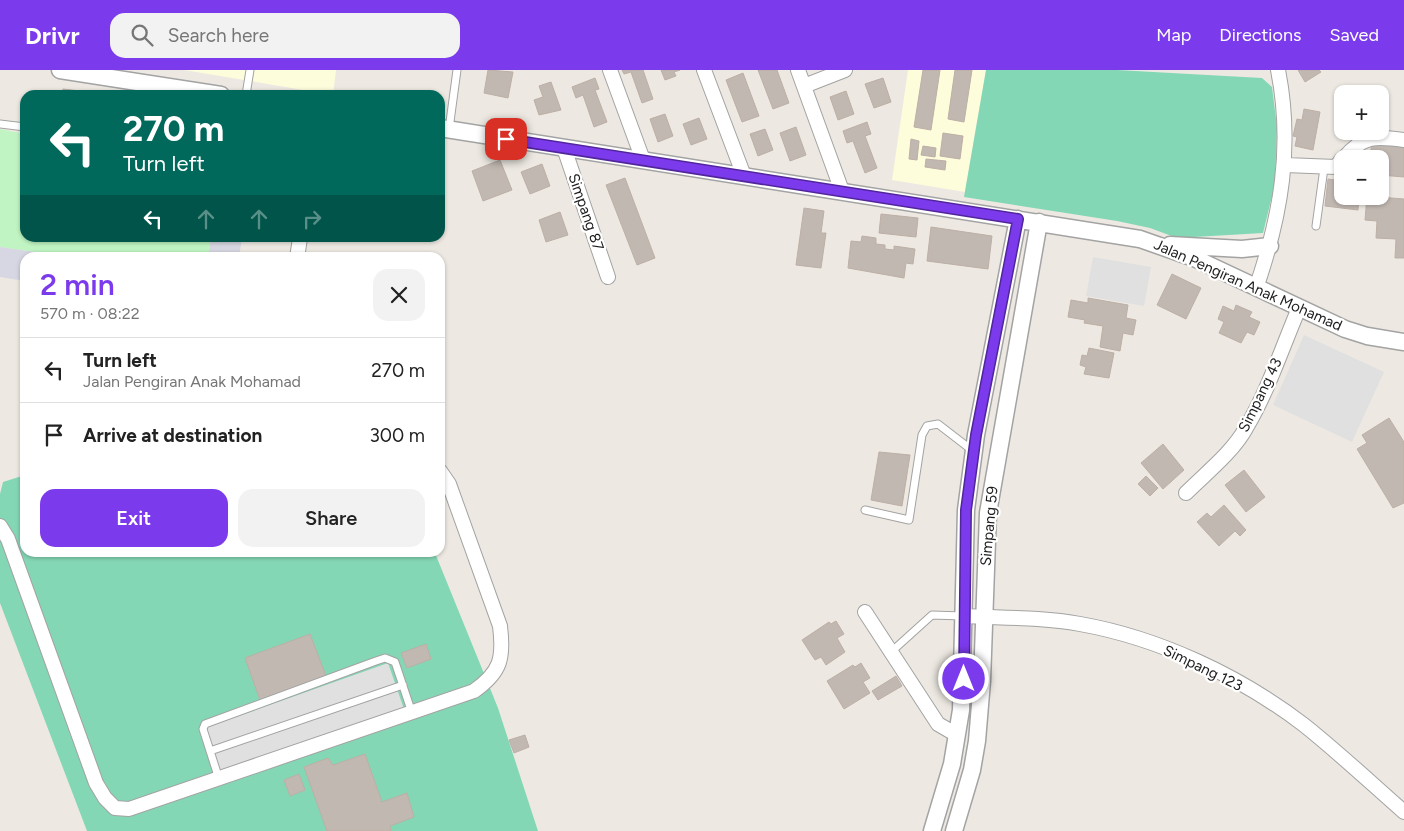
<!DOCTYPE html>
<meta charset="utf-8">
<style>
:root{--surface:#fff;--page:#f2f2f2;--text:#222;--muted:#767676;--line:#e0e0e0;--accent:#7c3aed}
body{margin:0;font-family:Figtree,sans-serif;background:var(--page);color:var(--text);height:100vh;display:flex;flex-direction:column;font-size:19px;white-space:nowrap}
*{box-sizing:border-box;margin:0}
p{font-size:16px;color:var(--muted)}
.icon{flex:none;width:28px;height:28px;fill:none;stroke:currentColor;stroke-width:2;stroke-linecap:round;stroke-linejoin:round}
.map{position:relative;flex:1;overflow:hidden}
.side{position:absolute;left:20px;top:182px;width:425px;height:305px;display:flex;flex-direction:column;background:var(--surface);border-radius:15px;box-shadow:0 1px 4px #0004}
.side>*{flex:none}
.hud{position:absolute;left:20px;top:20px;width:425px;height:152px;border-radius:15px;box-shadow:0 1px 4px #0004;background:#00695c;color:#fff;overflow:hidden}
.buttons{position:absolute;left:1334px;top:15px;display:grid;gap:10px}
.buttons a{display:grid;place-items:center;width:55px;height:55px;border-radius:10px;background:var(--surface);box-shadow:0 1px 4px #0004;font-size:25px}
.pin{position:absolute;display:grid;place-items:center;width:42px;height:42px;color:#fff;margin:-21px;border-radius:10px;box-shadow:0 2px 8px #0006}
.me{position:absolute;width:55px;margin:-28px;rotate:0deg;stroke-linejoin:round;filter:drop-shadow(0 0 4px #0008)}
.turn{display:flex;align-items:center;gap:18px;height:105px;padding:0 20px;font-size:22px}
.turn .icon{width:65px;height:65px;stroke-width:2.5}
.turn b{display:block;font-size:35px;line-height:42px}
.lanes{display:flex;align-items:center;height:48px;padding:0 20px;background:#0003;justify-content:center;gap:25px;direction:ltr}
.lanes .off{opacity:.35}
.round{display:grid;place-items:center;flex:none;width:52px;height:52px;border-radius:15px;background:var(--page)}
.summary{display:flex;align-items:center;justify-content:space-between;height:85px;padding:0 20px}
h1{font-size:30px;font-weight:600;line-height:38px;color:var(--accent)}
.cta{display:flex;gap:10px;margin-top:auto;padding:10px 20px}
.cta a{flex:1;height:58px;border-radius:15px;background:var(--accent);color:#fff;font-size:20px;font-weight:600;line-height:58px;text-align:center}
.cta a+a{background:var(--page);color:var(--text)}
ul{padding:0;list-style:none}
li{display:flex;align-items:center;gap:15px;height:65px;padding:0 20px;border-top:1px solid var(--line)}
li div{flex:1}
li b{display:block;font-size:19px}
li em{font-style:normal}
header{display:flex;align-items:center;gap:30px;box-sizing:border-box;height:70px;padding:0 25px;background:var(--accent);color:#fff}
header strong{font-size:24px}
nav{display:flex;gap:28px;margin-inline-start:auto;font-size:18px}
.search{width:350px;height:45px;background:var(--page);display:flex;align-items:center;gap:12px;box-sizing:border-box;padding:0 18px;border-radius:15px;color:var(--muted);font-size:19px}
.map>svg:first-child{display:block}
.education{fill:#fdfcdb}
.park{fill:#c0f5c3}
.pitch{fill:#84d7b5}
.parking{fill:#e0e0e0}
.plaza{fill:#d6d7e2}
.building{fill:#c1b8b2;stroke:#bdafa5}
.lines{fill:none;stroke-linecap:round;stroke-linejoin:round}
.service-casing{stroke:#a3a3a3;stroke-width:9}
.minor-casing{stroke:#a3a3a3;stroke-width:16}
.tertiary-casing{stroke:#a3a3a3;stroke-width:19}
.service{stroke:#fff;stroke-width:7}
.minor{stroke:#fff;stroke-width:14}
.tertiary{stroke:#fff;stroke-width:16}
.route-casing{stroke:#51269a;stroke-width:12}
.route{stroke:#7c3aed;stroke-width:9}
.labels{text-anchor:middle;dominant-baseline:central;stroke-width:4.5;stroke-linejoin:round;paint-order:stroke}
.street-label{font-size:15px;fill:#1c1c1c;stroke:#fff}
</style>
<header>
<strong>Drivr</strong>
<div class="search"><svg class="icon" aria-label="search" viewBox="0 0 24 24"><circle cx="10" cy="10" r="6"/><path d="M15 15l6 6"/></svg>Search here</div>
<nav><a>Map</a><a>Directions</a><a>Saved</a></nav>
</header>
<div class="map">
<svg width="1404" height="761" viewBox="0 0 1404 761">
<rect width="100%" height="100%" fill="#ede9e2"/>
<path class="education" d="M184,0H336L333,25Z
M908,0H986L965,122L892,110Z"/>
<path class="park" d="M0,59L25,64V168H211L208,187H70L0,177Z"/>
<path class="pitch" d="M986,0H1117L1262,8L1272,17L1277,57L1275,114L1263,163L1177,168L1150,158L1117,151L964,127Z
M25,405V482L435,483L498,638L538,761H87L0,533V424L3,412Z"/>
<path class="parking" d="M1093,187L1151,197L1144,236L1086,226Z
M1304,265L1384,302L1352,372L1273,335Z
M388,593L405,642L222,707L205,658Z"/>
<path class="plaza" d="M211,168H242L239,187H208Z
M0,177L70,187L25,188V211L0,207Z"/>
<path class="building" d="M488,0L513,2L508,28L484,23Z
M622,0H643L653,29L642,33L631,2L624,4Z
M661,0H680L674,2L676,6L665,10Z
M758,0H777L789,33L773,39Z
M923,0H940L931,60L914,57Z
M955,0H972L964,52L948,49Z
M1298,0H1319L1321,2L1305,12Z
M743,3L759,46L742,52L726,10Z
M595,8L599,19L595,20L607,52L594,57L583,25L576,28L572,17Z
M883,8L891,32L874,38L865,14Z
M551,12L561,40L539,45L534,30L543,27L539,16Z
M63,19L80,21V25H62Z
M846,21L854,44L838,50L830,27Z
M1304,39L1320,42L1313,80L1295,76L1297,67L1293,66L1297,49L1302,50Z
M665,44L673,66L658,72L650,49Z
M699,48L707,69L691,75L683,54Z
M867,52L871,64L865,66L877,98L865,103L853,71L847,73L843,61Z
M796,57L806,85L790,91L780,63Z
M765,59L773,80L758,86L750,64Z
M943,63L963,66L960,89L940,86Z
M911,69L919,71L917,90L909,89Z
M1372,70L1404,73V107L1380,105V89H1370Z
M923,76L936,78L935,87L921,85Z
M926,89L946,91L945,100L925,97Z
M500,90L512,120L483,131L472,101Z
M542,94L550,116L530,124L521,102Z
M625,108L655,188L637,195L606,115Z
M1328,109L1342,111V126H1359L1358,140L1325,136Z
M1367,126L1404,129V188H1395L1396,169L1376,168L1377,151L1365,150Z
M804,138L824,141L821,163H826L821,198L796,195Z
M560,142L568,165L546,172L539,150Z
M881,144L918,148L916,167L879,163Z
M931,157L992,166L988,199L927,191Z
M862,166L876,168V174L885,175V179L894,180V176L915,179L913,194L906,193L904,208L848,198L851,171L861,172Z
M1172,204L1201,218L1186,249L1157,235Z
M1088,228L1128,235L1126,248L1136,250L1133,265L1123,263L1120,281L1100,277L1103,256L1084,253L1085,250L1068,247L1071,230L1088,233Z
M1236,235L1252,242L1249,247L1260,252L1254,265L1247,262L1241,273L1219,263L1224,252L1218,249L1223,236L1234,241Z
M1089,278L1114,283L1109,308L1084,304L1086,297L1080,295L1082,285L1087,286Z
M1389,348L1404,372V433L1393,438L1357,379L1367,373L1362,365Z
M1163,374L1184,400L1163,419L1141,393Z
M879,382L910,385L902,436L871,430Z
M1244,400L1265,427L1246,442L1225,415Z
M1146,406L1158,418L1150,426L1138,414Z
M1224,435L1246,460L1240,466L1235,461L1219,476L1197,452L1207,443L1211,447Z
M836,551L844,564L837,568L845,582L826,595L821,587L815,590L802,570L829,552L831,554Z
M310,564L326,606L260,630L245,588Z
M426,574L431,589L407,598L401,583Z
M861,593L870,608L863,612L870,623L844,639L827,611L853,595L855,597Z
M896,606L902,616L878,630L872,621Z
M525,665L529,677L514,683L509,670Z
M365,684L382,732L407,723L414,747L390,756L391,761H327L304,697L328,688L333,695Z
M299,704L305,720L290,726L284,710Z"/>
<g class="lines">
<defs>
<path id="service" d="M246,25L250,0
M0,54L25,57
M449,59L457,0
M1316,156L1324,98
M865,440L909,450L922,365L927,356L938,354L973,381
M891,582L932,545L963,546
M210,681L403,615
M219,709L203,659L205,654L376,591L385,588L395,592L412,643"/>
<path id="minor" d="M610,0L643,90
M704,0L744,106
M798,0L842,121
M804,16L845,0
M564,78L608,207
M1343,89C1363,65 1376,66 1404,70
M1285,95L1336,97L1342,89
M297,188L300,168
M1256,218C1281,146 1293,76 1278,0
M1186,423C1206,403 1232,383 1246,358C1268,321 1282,278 1299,238
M0,456L8,469L96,713L105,728L115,738L129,739L474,621C501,602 504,588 500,556L449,414L440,401
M865,542L938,654L957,665
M963,546C1002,548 1042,547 1080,554C1159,568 1240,606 1304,655C1338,682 1371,713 1404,742"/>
<path id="tertiary" d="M60,0L221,25
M440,58L1140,169L1194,188L1345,259L1367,266L1404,272
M1170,175L1242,179L1270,176
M932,761L952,694L961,640L966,440L976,365L1018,149
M954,761L972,700L977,671L982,611L988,443L1039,152"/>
</defs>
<use href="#service" class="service-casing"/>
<use href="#minor" class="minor-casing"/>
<use href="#tertiary" class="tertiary-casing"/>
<use href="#service" class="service"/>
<use href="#minor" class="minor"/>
<use href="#tertiary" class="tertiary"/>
</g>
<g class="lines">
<defs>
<path id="route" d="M506,69L1018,149L976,365L966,440L964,609"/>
</defs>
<use href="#route" class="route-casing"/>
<use href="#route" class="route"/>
</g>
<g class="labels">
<g class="street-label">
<text transform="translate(586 142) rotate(71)">Simpang 87</text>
<text transform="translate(1248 215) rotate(24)">Jalan Pengiran Anak Mohamad</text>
<text transform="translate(1260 325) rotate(-64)">Simpang 43</text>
<text transform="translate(989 456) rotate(-85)">Simpang 59</text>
<text transform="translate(1203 598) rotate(26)">Simpang 123</text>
</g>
</g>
</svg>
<div class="buttons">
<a>+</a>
<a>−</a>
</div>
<div class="pin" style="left:506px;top:69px;background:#d93025"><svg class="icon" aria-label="arrive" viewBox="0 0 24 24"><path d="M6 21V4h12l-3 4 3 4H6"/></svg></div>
<svg class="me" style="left:964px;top:609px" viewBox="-20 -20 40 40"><circle r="17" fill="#7c3aed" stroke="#fff" stroke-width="3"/><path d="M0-11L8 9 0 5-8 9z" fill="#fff"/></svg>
<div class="hud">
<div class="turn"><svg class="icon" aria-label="left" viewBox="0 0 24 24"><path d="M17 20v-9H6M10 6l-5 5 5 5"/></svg><div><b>270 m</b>Turn left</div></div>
<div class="lanes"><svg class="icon" aria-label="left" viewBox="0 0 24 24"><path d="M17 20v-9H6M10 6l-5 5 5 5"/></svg><svg class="icon off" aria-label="ahead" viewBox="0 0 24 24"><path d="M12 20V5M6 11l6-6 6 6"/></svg><svg class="icon off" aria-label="ahead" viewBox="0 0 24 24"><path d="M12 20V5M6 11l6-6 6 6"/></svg><svg class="icon off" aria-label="right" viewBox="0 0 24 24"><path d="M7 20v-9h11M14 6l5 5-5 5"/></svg></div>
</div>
<section class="side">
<div class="summary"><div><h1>2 min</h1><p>570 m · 08:22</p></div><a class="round"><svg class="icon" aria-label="close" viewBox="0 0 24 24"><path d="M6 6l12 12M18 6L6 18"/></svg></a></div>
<ul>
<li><svg class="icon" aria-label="left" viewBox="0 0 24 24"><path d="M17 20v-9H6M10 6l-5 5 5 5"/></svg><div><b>Turn left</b><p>Jalan Pengiran Anak Mohamad</p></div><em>270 m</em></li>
<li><svg class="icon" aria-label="arrive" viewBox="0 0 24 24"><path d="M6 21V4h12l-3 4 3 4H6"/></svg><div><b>Arrive at destination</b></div><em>300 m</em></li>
</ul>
<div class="cta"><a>Exit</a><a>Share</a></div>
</section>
</div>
